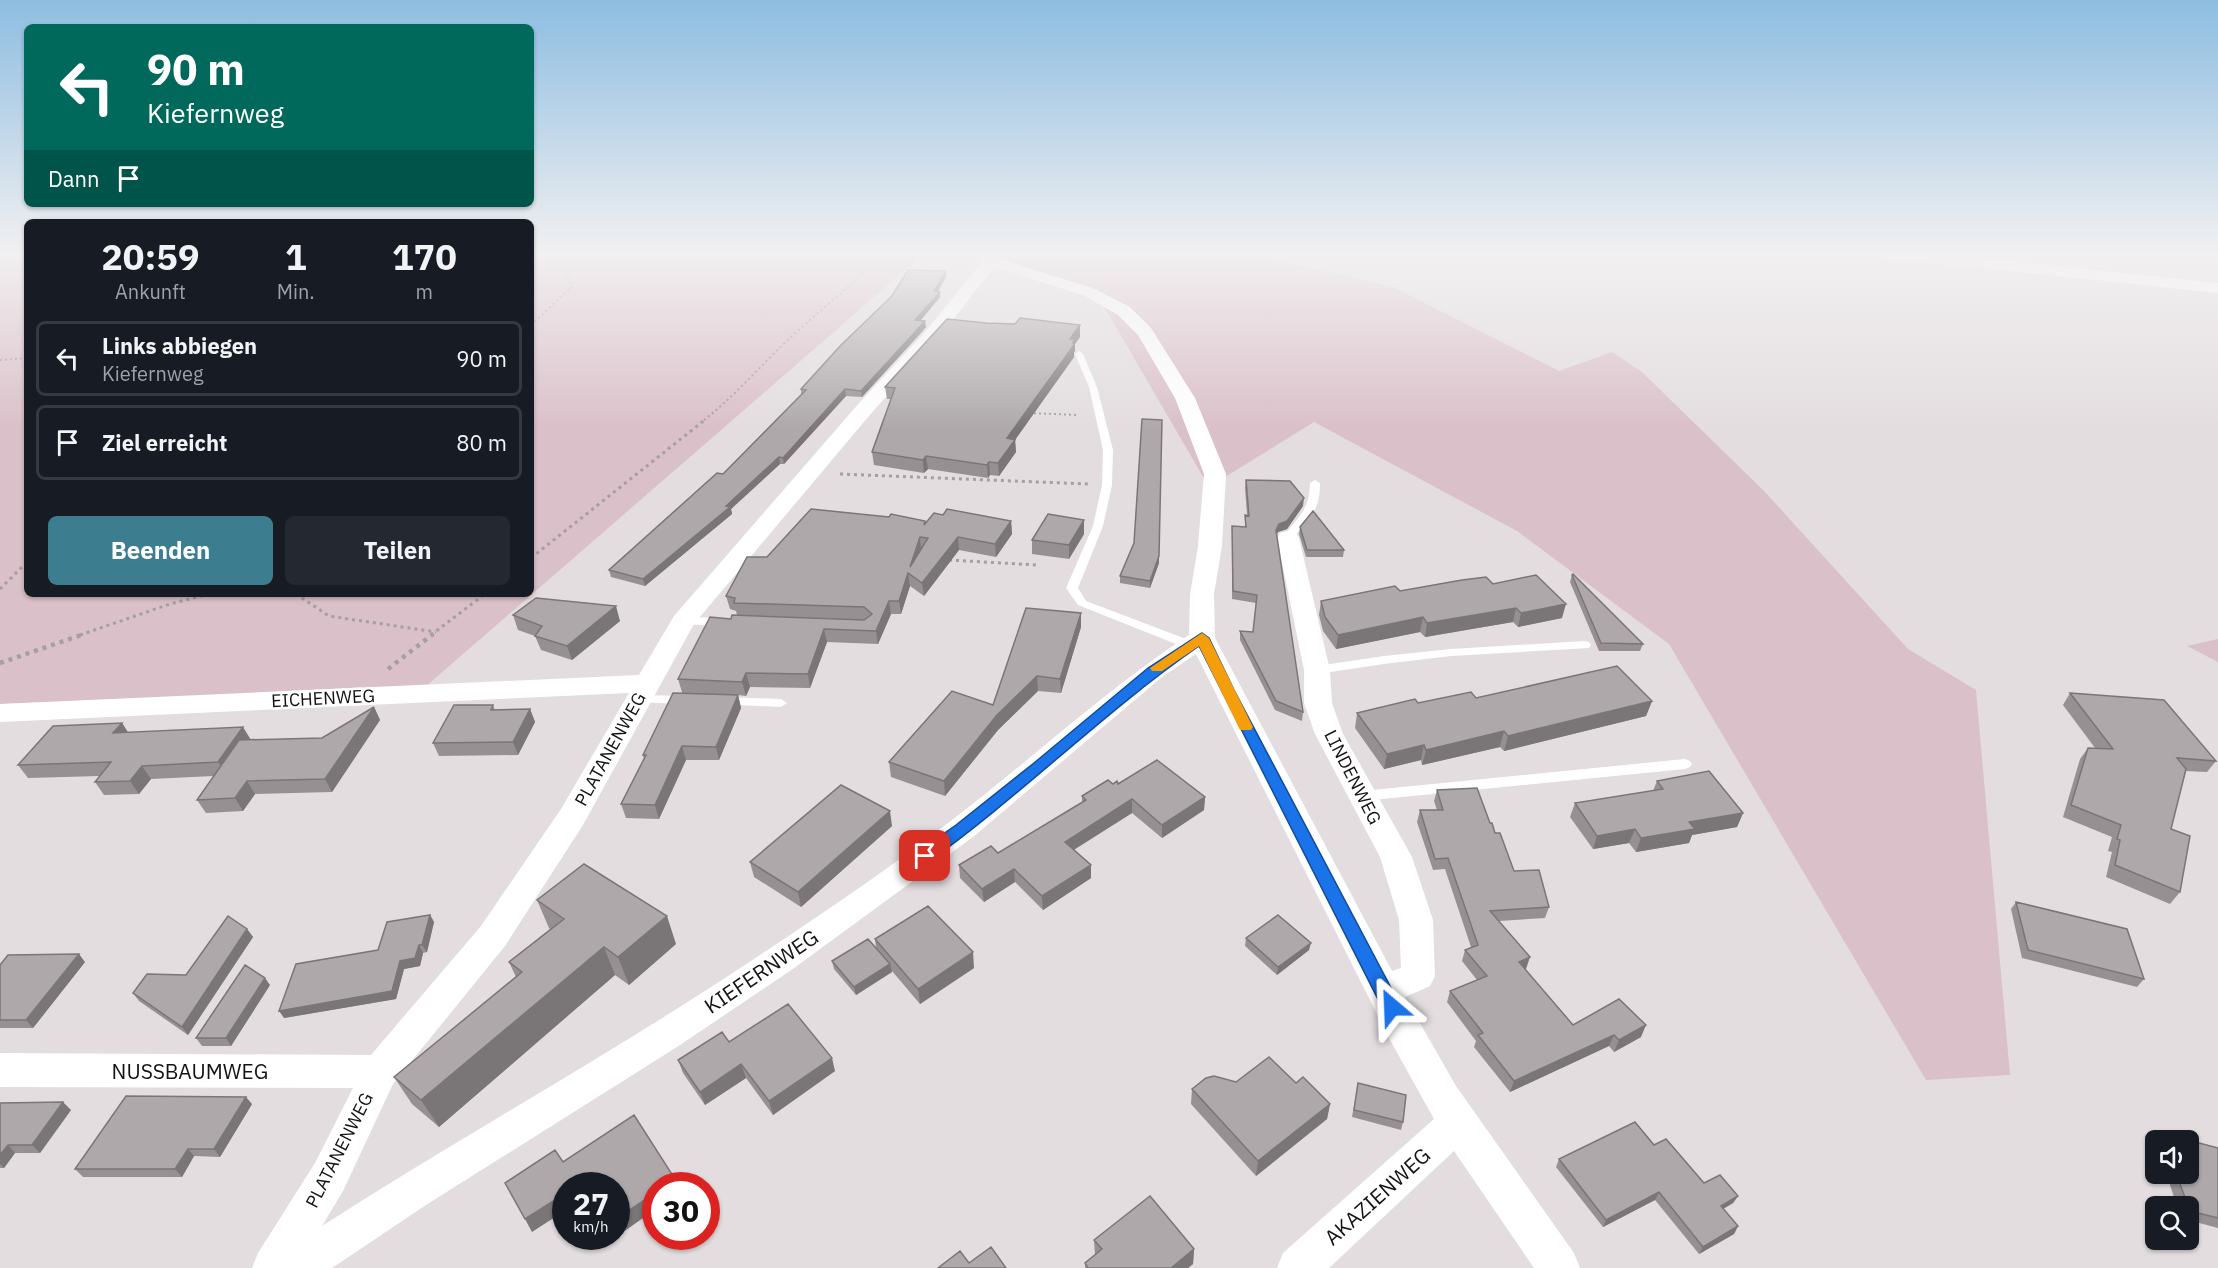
<!DOCTYPE html>
<html lang="de">
<style>
:root{--surface:#171b24;--page:#242831;--text:#f1f3f6;--muted:#9ea1a6;--line:#363941;--accent:#3c7d90}
body{margin:0;font-family:"IBM Plex Sans",sans-serif;background:var(--page);color:var(--text);height:100vh;display:flex;flex-direction:column;font-size:22px;white-space:nowrap}
*{box-sizing:border-box;margin:0}
p{font-size:20px;color:var(--muted)}
.icon{flex:none;width:33px;height:33px;fill:none;stroke:currentColor;stroke-width:2;stroke-linecap:round;stroke-linejoin:round}
.map{position:relative;flex:1;overflow:hidden}
.side{position:absolute;left:24px;top:219px;width:510px;height:378px;display:flex;flex-direction:column;background:var(--surface);border-radius:9px;box-shadow:0 2px 4px #0004}
.side>*{flex:none}
.top-card{position:absolute;left:24px;top:24px;width:510px;height:183px;border-radius:9px;box-shadow:0 2px 4px #0004;background:#00695c;color:#fff;overflow:hidden}
.fabs{position:absolute;left:2145px;top:1130px;display:grid;gap:12px}
.fabs a{display:grid;place-items:center;width:54px;height:54px;border-radius:9px;background:var(--surface);box-shadow:0 2px 4px #0004;font-size:30px}
.speed{position:absolute;left:552px;top:1172px;display:flex;gap:12px;font-size:30px;font-weight:700;text-align:center}
.speed>*{display:grid;place-content:center;width:78px;height:78px;border-radius:50%;background:var(--surface);box-shadow:0 2px 4px #0004;line-height:1}
.speed small{font-size:15px;font-weight:400}
.speed .limit{border:9px solid #d22;background:#fff;color:#111}
.pin{position:absolute;display:grid;place-items:center;width:51px;height:51px;color:#fff;margin:-26px;border-radius:12px;box-shadow:0 3px 9px #0006}
.me{position:absolute;width:66px;margin:-33px;rotate:334deg;stroke-linejoin:round;filter:drop-shadow(0 0 4px #0008)}
.turn{display:flex;align-items:center;gap:21px;height:126px;padding:0 24px;font-size:27px}
.turn .icon{width:78px;height:78px;stroke-width:2.5}
.turn b{display:block;font-size:42px;line-height:51px}
.then{display:flex;align-items:center;height:57px;padding:0 24px;background:#0003;gap:12px;font-size:22px}
.eta{display:flex;justify-content:space-evenly;align-items:center;height:102px;text-align:center}
.eta b{font-size:36px;font-weight:800;line-height:42px}
.cta{display:flex;gap:12px;margin-top:auto;padding:12px 24px}
.cta a{flex:1;height:69px;border-radius:9px;background:var(--accent);color:#fff;font-size:24px;font-weight:800;line-height:69px;text-align:center}
.cta a+a{background:var(--page);color:var(--text)}
ul{padding:0;list-style:none}
li{display:flex;align-items:center;gap:18px;height:75px;margin:0 12px 9px;padding:0 12px;border:3px solid var(--line);border-radius:9px}
li div{flex:1}
li b{display:block;font-size:22px}
li em{font-style:normal}
.map>svg:first-child{display:block}
.green{fill:#dac0c8}
.lines{fill:none;stroke-linecap:round;stroke-linejoin:round}
.path-far2{stroke:#a49fa1;stroke-width:2;stroke-dasharray:2 3;stroke-linecap:butt}
.path-far1{stroke:#a49fa1;stroke-width:3;stroke-dasharray:3 4;stroke-linecap:butt}
.path{stroke:#a49fa1;stroke-width:4.5;stroke-dasharray:4 5;stroke-linecap:butt}
.lane{fill:#fff;fill-rule:evenodd}
.street{fill:#fff;fill-rule:evenodd}
.wall{fill:#969092}
.shaded-wall{fill:#7a7677}
.building{fill:#aea8aa;stroke:#7a7677;stroke-width:1.5;fill-rule:evenodd}
.route{fill:#1a73e8;stroke:#114b97;stroke-width:1.5}
.slow{fill:#f59e0b}
.labels{text-anchor:middle;dominant-baseline:central;stroke-width:5;stroke-linejoin:round;paint-order:stroke}
.street-label{font-size:18px;fill:#141213;stroke:#fff}
.near-street-label{font-size:21px;fill:#141213;stroke:#fff}
</style>
<div class="map">
<svg width="2218" height="1268" viewBox="0 0 2218 1268">
<rect width="100%" height="100%" fill="#e3dddf"/>
<path class="green" d="M0,252H27V594H531V252H926L424,688L0,704Z
M942,252H1241L1393,287L1559,371L1612,352L1642,372L1764,491L1908,649L1976,690L2010,1075L1926,1080L1669,644L1517,531L1314,422L1209,487L1095,291Z
M2218,639V662L2187,646Z"/>
<g class="lines">
<path class="path-far2" d="M531,325L573,286L549,252
M0,360L27,358
M1029,413L1079,415
M704,420C736,395 761,365 791,337C822,308 855,284 883,252"/>
<path class="path-far1" d="M840,474L1088,484
M531,558L706,419
M949,560L1037,565
M0,589L27,562
M296,594L329,616L436,632
M80,635L170,604L209,594
M431,635L485,594"/>
<path class="path" d="M0,663L84,634
M388,669L433,634"/>
<path class="lane" d="M1079,351L1083,354L1097,387L1113,450L1112,485L1103,526L1078,588L1086,601L1194,642L1196,645L1194,648H1186L1078,605L1066,588L1093,526L1102,485L1103,450L1089,387L1075,354Z
M1315,480L1320,483C1320,514 1308,517 1292,540H1284L1283,538C1298,515 1309,513 1310,483Z
M683,617L721,618L727,622L721,626L679,624L677,621Z
M1585,641L1589,642L1591,645L1589,648L1451,656L1384,664L1317,674L1311,670L1317,666L1384,656L1451,649Z
M638,695L685,696L691,700L685,704L633,702L632,699Z
M724,697L781,699L787,703L781,707L719,704L718,701Z
M1685,759L1690,761L1692,764L1690,767L1685,769L1362,801L1357,800L1355,796L1357,792L1362,791Z"/>
<path class="street" d="M969,252H988L997,258L1095,289L1130,307L1151,328L1195,398L1226,474L1222,546L1214,594L1215,638L1392,971L1401,968L1399,920L1380,857L1315,734L1304,703V670L1277,538L1280,533L1288,531L1296,533L1299,538L1330,670L1332,703L1343,734L1412,857L1433,920L1435,976L1430,986L1405,997L1456,1086L1574,1253L1580,1268H1534L1454,1151L1329,1268H1277L1283,1253L1434,1119L1389,1038L1196,654L1162,677L973,837L790,971L677,1047L426,1205L332,1268H252L258,1253L315,1163L353,1088L0,1087V1053L371,1055L481,926L561,809L629,693L0,722V704L639,675L674,616L860,402L925,332L982,262ZM994,267L1083,295L1118,315L1138,335L1175,398L1204,474L1198,546L1190,594L1189,635C1105,690 1032,759 952,820C893,866 829,909 766,951C622,1048 468,1132 322,1226L343,1191L393,1084L505,946L583,825L694,624L874,410L937,340Z
M1872,252H1926L2218,283V293L1879,257Z"/>
</g>
<path class="wall" d="M946,277L938,292L940,297L920,321L926,327L923,331L862,397L846,396L784,464H780L731,509L732,514L645,586L611,577L609,570L723,474L801,394V389Z
M986,323L1080,325V337L1075,344V351L1074,352V357L1015,440L1016,452L999,476L990,475L988,478L928,469L924,473L874,465L872,452L891,399H887L885,387Z
M1246,480L1303,506L1287,529L1278,532L1276,535L1303,712L1302,721L1275,710L1240,640V631L1253,632L1256,603L1232,599V526L1245,527V515H1247L1245,488Z
M943,515L1011,521L1012,534L996,557L959,550L924,596L910,586L901,614H891L878,644L827,642L810,688L750,687L746,696L738,695L741,708L719,760H686L659,819L626,818L621,804L644,759L643,755L682,692L678,679L731,619L737,615L736,611L730,609L726,596L767,557L925,521V523Z
M1084,520V534L1069,559L1032,554V540Z
M1300,527L1344,550L1343,557H1306L1299,534Z
M1159,563L1150,588L1120,583V576Z
M1572,575L1643,644L1640,651H1599L1570,582Z
M1493,584L1562,618L1518,627L1513,622L1425,637L1420,632L1336,649L1323,631L1319,615L1321,601L1400,591Z
M1081,613V627L1061,693L1038,691L998,730L945,796L891,777L889,762L993,705Z
M513,615L620,621L572,660L541,650L535,636L518,630Z
M2070,693L2216,761L2207,772L2186,771L2171,829L2180,892L2170,904L2106,877L2112,852L2108,851L2112,837L2063,817L2080,759L2088,748H2095L2063,705Z
M1476,698L1652,701L1646,716L1504,751L1500,747L1422,765L1421,760L1384,769L1355,728L1357,713L1418,703Z
M493,705L495,710L530,709L535,722L518,755L439,756L433,743Z
M374,707L380,720L332,792L255,794L243,811L206,813L197,800L214,776L151,779L139,794L104,795L95,782L100,776L28,778L18,765L122,723L128,732L251,740L322,738Z
M1657,781L1743,813L1737,827L1692,835L1689,843L1636,852L1629,843L1593,849L1570,817L1575,803L1653,791Z
M1113,784L1205,797L1204,810L1162,838L1132,813L1074,850L1091,865V878L1043,910L1015,882L984,902L960,878L959,865L998,853L1082,802V796Z
M1437,790L1490,823L1514,871L1549,907L1545,918L1499,921L1526,969H1525L1573,1025L1641,1037L1614,1052L1609,1046L1510,1092L1474,1047L1476,1041L1447,1002L1450,991L1477,980L1462,961L1465,950L1471,947L1445,869L1433,870L1417,822L1420,810H1437L1434,801Z
M892,826L801,907L754,877L750,862Z
M537,900L676,944L629,985L615,975L439,1127L412,1104L394,1077L516,977L509,962L550,929L549,928Z
M2016,902L2144,979L2137,987L2022,958L2011,909Z
M430,915L434,922L427,952L423,953L420,966L404,969L396,999L284,1018L378,950Z
M247,929L253,937L188,1035L139,1001L133,993L186,975Z
M1246,938L1309,950L1277,975L1245,946Z
M875,939L974,968L920,1004L892,971V972L856,995L834,969L832,961L876,948Z
M85,962L33,1028H0V965Z
M270,985L231,1046H202L196,1038Z
M729,1042L835,1071L773,1115L746,1078L705,1105L683,1073L678,1060Z
M1236,1082L1296,1083L1330,1104L1327,1119L1256,1176L1191,1104L1192,1089Z
M1358,1083L1403,1122L1401,1130L1352,1117Z
M0,1103L71,1110L40,1153H15L4,1168H0Z
M252,1104L220,1157L194,1156L182,1177H83L75,1169Z
M2162,1134L2187,1140H2156Z
M1654,1145L1704,1183L1738,1196L1733,1203L1723,1209L1738,1226L1734,1234L1699,1254L1655,1200L1603,1227L1556,1167L1559,1159Z
M2218,1148V1228L2188,1220V1206H2177L2166,1173H2188Z
M1094,1240L1194,1249L1193,1264L1188,1268H1085V1263L1095,1255Z"/>
<path class="shaded-wall" d="M946,271V277L934,297V291Z
M940,292V297L916,326L915,320Z
M925,321L926,327L862,397L861,391Z
M1080,325V337L1075,344V351L1074,352V357L1015,440L1016,452L999,476L998,463L1007,438Z
M845,389L846,396L784,464L783,458Z
M926,456L928,469L924,473L923,460Z
M779,457L780,464L731,509L732,514L645,586L643,579L726,506Z
M989,462L990,475L988,478L987,465Z
M1304,498L1303,506L1287,529L1278,532L1275,538L1276,530L1279,524Z
M1084,520V534L1069,559V545Z
M1011,521L1012,534L996,557L995,544Z
M920,537L921,550L910,567Z
M958,537L959,550L924,596L922,583Z
M1159,556V563L1150,588V581Z
M908,573L910,586L901,614L899,601Z
M889,601L891,614L878,644L876,631Z
M1566,604L1562,618L1518,627L1521,613Z
M616,606L620,621L572,660L567,646Z
M1516,608L1513,622L1425,637L1427,623Z
M1081,613V627L1061,693L1060,679Z
M1423,617L1420,632L1336,649L1338,635Z
M824,629L827,642L810,688L808,674Z
M746,673L750,687L746,696L742,682Z
M1037,676L1038,691L998,730L945,796L944,781L997,715Z
M738,695L741,708L719,760L716,747Z
M1652,701L1646,716L1504,751L1508,736Z
M374,707L380,720L332,792L325,779Z
M530,709L535,722L518,755L513,742Z
M122,723L130,736L113,733Z
M243,727L251,740L227,775L218,762Z
M1504,731L1500,747L1422,765L1426,750Z
M1424,745L1421,760L1384,769L1387,754Z
M682,746L686,760L659,819L655,805Z
M142,766L151,779L139,794L130,781Z
M247,781L255,794L243,811L235,798Z
M1205,797L1204,810L1162,838V825Z
M1132,799V813L1065,855V842Z
M890,811L892,826L801,907L798,892Z
M1743,813L1737,827L1692,835L1689,843L1636,852L1641,838L1689,822Z
M1635,829L1629,843L1593,849L1597,836Z
M1091,865V878L1043,910L1042,896Z
M1014,869L1015,882L984,902L982,889Z
M430,915L434,922L427,952L422,945Z
M667,916L676,944L629,985L618,957Z
M247,929L253,937L188,1035L182,1027Z
M1311,943L1309,950L1277,975L1278,967Z
M419,945L423,953L420,966L404,969L396,999L284,1018L279,1011L400,961Z
M604,947L615,975L439,1127L421,1100Z
M973,952L974,968L920,1004L918,989Z
M79,954L85,962L33,1028L26,1020Z
M1530,957L1526,969L1515,973L1519,962Z
M890,964L892,972L856,995L854,987Z
M265,978L270,985L231,1046L226,1038Z
M1646,1025L1641,1037L1614,1052L1619,1040Z
M1614,1035L1609,1046L1510,1092L1514,1081Z
M832,1058L835,1071L773,1115L769,1101Z
M741,1064L746,1078L705,1105L700,1092Z
M246,1097L252,1104L220,1157L214,1149Z
M63,1102L71,1110L40,1153L32,1145Z
M1330,1104L1327,1119L1256,1176L1258,1161Z
M8,1145L15,1153L4,1168L0,1164V1155Z
M188,1149L194,1156L182,1177L175,1169Z
M675,1179L677,1185H666Z
M656,1192V1209L606,1244L602,1236H616V1219Z
M1659,1192L1655,1200L1603,1227L1606,1220Z
M566,1193V1210L532,1232L525,1219Z
M1738,1196L1733,1203L1716,1213L1721,1206Z
M1738,1226L1734,1234L1699,1254L1703,1247Z
M1194,1249L1193,1264L1188,1268H1171Z"/>
<path class="building" d="M908,270L946,271L934,291L940,292L915,320L925,321L861,391L845,389L783,458L779,457L726,506L730,507L643,579L609,570L717,473L723,474L806,390L801,389L841,345L892,296Z
M1020,318L1080,325L1070,339H1075L1073,342L1074,345L1007,438L1015,440L998,463L989,462L987,465L926,456L923,460L872,452L895,388L885,387L947,319L986,323L1015,324Z
M1142,419L1162,420L1159,556L1150,581L1120,576L1134,543Z
M1246,480L1290,481L1304,498L1287,521L1279,524L1276,530L1303,712L1276,701L1240,631L1253,632L1257,595L1233,591L1232,526L1246,527L1245,515L1249,516Z
M811,509L889,517L891,514L925,521L924,525L934,513L943,515L947,509L1011,521L995,544L958,537L922,583L908,573L899,601H889L876,631L824,629L808,674L746,673L742,682L678,679L710,617L731,619L732,615L864,620L872,614L864,607L734,603L735,598L726,596L747,557H767ZM920,537L928,538L910,567Z
M1313,511L1344,550H1307L1300,527Z
M1048,514L1084,520L1069,545L1032,540Z
M1573,574L1643,644L1601,643L1572,575Z
M1536,575L1566,604L1521,613L1516,608L1427,623L1423,617L1338,635L1325,617L1321,601L1395,586L1400,591L1462,580L1486,577L1493,584Z
M536,598L616,606L567,646L535,636L542,626L513,615Z
M1026,608L1081,613L1060,679L1037,676L997,715L944,781L889,762L952,691L993,705Z
M1617,666L1652,701L1508,736L1504,731L1426,750L1424,745L1387,754L1357,713L1415,699L1418,703L1471,692L1476,698Z
M673,693L738,695L716,747L682,746L655,805L621,804L646,755H643Z
M2070,693L2164,700L2216,761L2177,758L2186,769L2171,829L2190,836L2180,892L2115,865L2120,840L2117,839L2121,825L2071,805L2088,748L2113,749Z
M454,705H493L491,710L530,709L513,742L433,743Z
M374,707L325,779L247,781L235,798L197,800L239,740L322,738Z
M122,723L113,733L243,727L218,762L142,766L130,781L95,782L111,762L18,765L53,726Z
M1157,760L1205,797L1162,825L1132,799L1065,842L1091,865L1042,896L1014,869L982,889L959,865L991,846L998,853L1086,800L1082,796L1108,780L1113,784L1117,781L1118,784Z
M1709,771L1743,813L1689,822L1695,829L1641,838L1635,829L1597,836L1575,803L1663,789L1657,781Z
M841,785L890,811L798,892L750,862Z
M1477,788L1490,823H1492L1495,833H1500L1514,871L1539,870L1549,907L1490,911L1530,957L1519,962L1573,1025L1619,999L1646,1025L1619,1040L1614,1035L1514,1081L1478,1035L1483,1033L1450,991L1487,976L1465,950L1478,945L1448,858L1435,859L1420,810H1443L1437,790Z
M584,864L667,916L618,957L604,947L421,1100L394,1077L522,972L509,962L564,919L537,900Z
M2016,902L2127,929L2144,979L2028,950Z
M928,906L973,952L918,989L875,939Z
M430,915L422,945H419L415,958L400,961L392,991L279,1011L296,964L378,950L387,922Z
M1278,915L1311,943L1278,967L1246,938Z
M228,916L247,929L182,1027L133,993L147,974L186,975Z
M868,939L890,964L854,987L832,961Z
M79,954L26,1020H0V965L8,955Z
M245,965L265,978L226,1038H196Z
M788,1004L832,1058L769,1101L741,1064L700,1092L678,1060L722,1032L729,1042Z
M1269,1057L1296,1083L1303,1077L1330,1104L1258,1161L1192,1089L1206,1078L1214,1076L1236,1082Z
M1358,1083L1406,1095L1403,1122L1354,1110Z
M126,1096L246,1097L214,1149H188L175,1169H75Z
M63,1102L32,1145H8L0,1155V1103Z
M634,1115L675,1179L666,1185H656V1192L616,1219V1185H566V1193L525,1219L505,1183L555,1150L563,1162Z
M1635,1122L1654,1145L1666,1139L1704,1183L1720,1175L1738,1196L1721,1206L1738,1226L1703,1247L1659,1192L1606,1220L1559,1159Z
M2162,1134L2187,1140H2164Z
M2188,1140L2218,1148V1218L2190,1211L2176,1173H2188Z
M1150,1196L1194,1249L1171,1268H1088L1085,1263L1102,1249L1094,1240Z
M991,1247L1006,1268H938L960,1251L969,1263Z"/>
<linearGradient id="sky" x2="0" y2="1"><stop stop-color="#8dbde1"/><stop offset="0.59" stop-color="#f2f0f1"/><stop offset="1" stop-color="#f2f0f1" stop-opacity="0"/></linearGradient>
<rect width="2218" height="430" fill="url(#sky)"/>
<path class="route" d="M1202,633L1209,638L1234,690L1398,1001L1401,1007L1398,1013L1392,1015L1385,1013L1199,646C1105,711 1024,793 931,860L925,862L919,860L916,856L919,851L956,825L1034,763L1148,668Z"/>
<path class="slow" d="M1202,633L1209,638L1253,727L1251,730H1240L1199,646L1162,671H1152L1150,668Z"/>
<g class="labels">
<g class="street-label">
<text transform="translate(323 698) rotate(-3)">EICHENWEG</text>
<text transform="translate(610 749) rotate(-61)">PLATANENWEG</text>
<text transform="translate(1353 777) rotate(63)">LINDENWEG</text>
<text transform="translate(339 1150) rotate(-63)">PLATANENWEG</text>
</g>
<g class="near-street-label">
<text transform="translate(761 971) rotate(-34)">KIEFERNWEG</text>
<text x="190" y="1071">NUSSBAUMWEG</text>
<text transform="translate(1377 1196) rotate(-42)">AKAZIENWEG</text>
</g>
</g>
</svg>
<div class="fabs">
<a><svg class="icon" aria-label="sound" viewBox="0 0 24 24"><path d="M4 9h4l5-4v14l-5-4H4zM17 9q2 3 0 6"/></svg></a>
<a><svg class="icon" aria-label="search" viewBox="0 0 24 24"><circle cx="10" cy="10" r="6"/><path d="M15 15l6 6"/></svg></a>
</div>
<div class="speed"><div>27<small>km/h</small></div><div class="limit">30</div></div>
<div class="pin" style="left:925px;top:856px;background:#d93025"><svg class="icon" aria-label="arrive" viewBox="0 0 24 24"><path d="M6 21V4h12l-3 4 3 4H6"/></svg></div>
<svg class="me" style="left:1392px;top:1007px" viewBox="-20 -20 40 40"><path d="M0-17L14 15 0 8-14 15z" fill="#1a73e8" stroke="#fff" stroke-width="4"/></svg>
<div class="top-card">
<div class="turn"><svg class="icon" aria-label="left" viewBox="0 0 24 24"><path d="M17 20v-9H6M10 6l-5 5 5 5"/></svg><div><b>90 m</b>Kiefernweg</div></div>
<div class="then">Dann<svg class="icon" aria-label="arrive" viewBox="0 0 24 24"><path d="M6 21V4h12l-3 4 3 4H6"/></svg></div>
</div>
<section class="side">
<div class="eta">
<div><b>20:59</b><p>Ankunft</p></div>
<div><b>1</b><p>Min.</p></div>
<div><b>170</b><p>m</p></div>
</div>
<ul>
<li><svg class="icon" aria-label="left" viewBox="0 0 24 24"><path d="M17 20v-9H6M10 6l-5 5 5 5"/></svg><div><b>Links abbiegen</b><p>Kiefernweg</p></div><em>90 m</em></li>
<li><svg class="icon" aria-label="arrive" viewBox="0 0 24 24"><path d="M6 21V4h12l-3 4 3 4H6"/></svg><div><b>Ziel erreicht</b></div><em>80 m</em></li>
</ul>
<div class="cta"><a>Beenden</a><a>Teilen</a></div>
</section>
</div>
